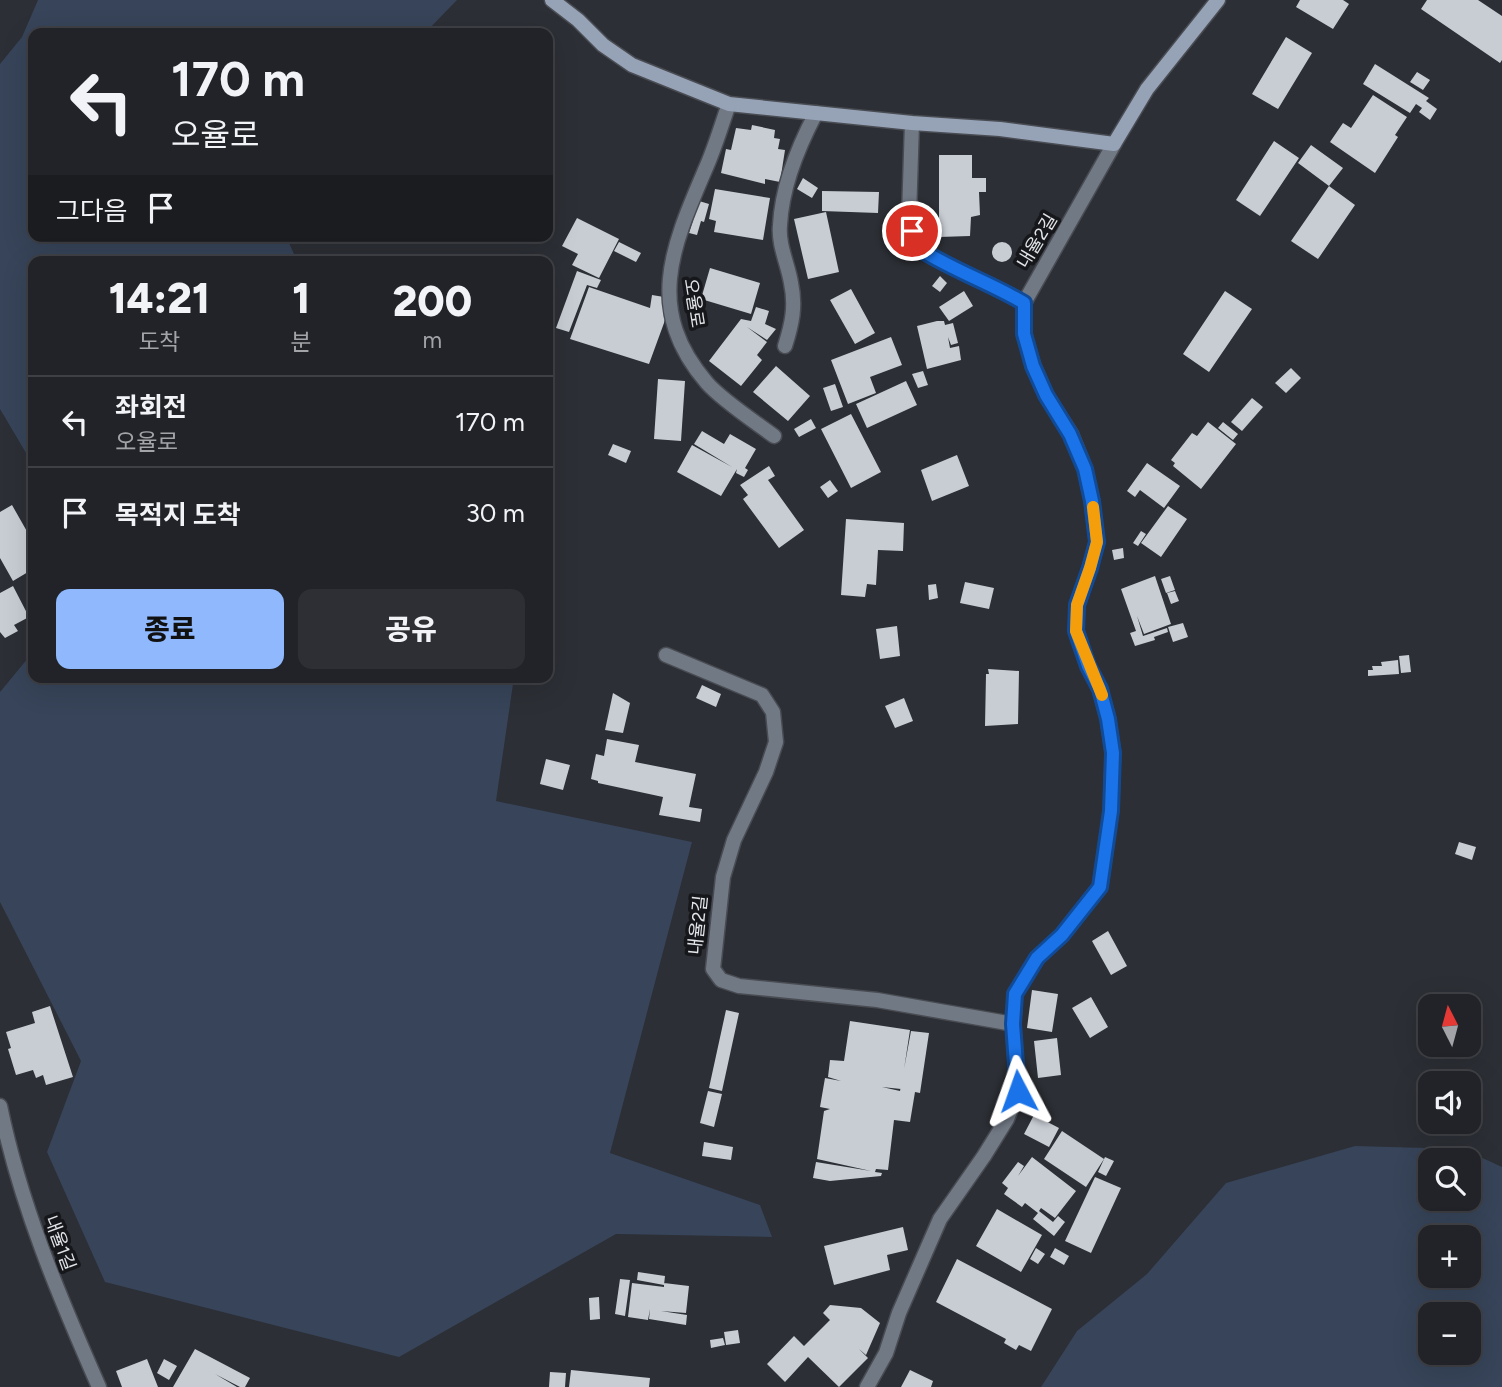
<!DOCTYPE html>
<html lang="ko">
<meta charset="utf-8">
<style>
:root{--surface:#212328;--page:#2d2f34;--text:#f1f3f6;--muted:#a2a4a8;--line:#3e4045;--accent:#8fb8fd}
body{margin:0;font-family:Figtree,"Noto Sans KR",sans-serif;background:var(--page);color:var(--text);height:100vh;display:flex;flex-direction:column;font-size:26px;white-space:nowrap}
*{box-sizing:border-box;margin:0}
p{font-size:23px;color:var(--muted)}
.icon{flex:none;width:38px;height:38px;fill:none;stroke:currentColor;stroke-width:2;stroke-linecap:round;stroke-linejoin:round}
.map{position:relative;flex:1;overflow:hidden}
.details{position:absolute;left:28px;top:256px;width:525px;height:427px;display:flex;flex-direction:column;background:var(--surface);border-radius:14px;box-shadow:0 7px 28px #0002,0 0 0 2px var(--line)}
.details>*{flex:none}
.top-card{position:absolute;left:28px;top:28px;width:525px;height:214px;border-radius:14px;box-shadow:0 7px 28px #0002,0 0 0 2px var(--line);background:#212328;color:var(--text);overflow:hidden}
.needle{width:46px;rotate:354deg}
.buttons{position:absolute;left:1418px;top:994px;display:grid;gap:14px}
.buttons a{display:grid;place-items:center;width:63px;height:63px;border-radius:14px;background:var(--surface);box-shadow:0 7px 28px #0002,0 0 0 2px var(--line);font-size:35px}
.pin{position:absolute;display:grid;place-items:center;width:60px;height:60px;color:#fff;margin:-30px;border:4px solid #fff;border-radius:50%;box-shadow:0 2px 7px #0007}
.me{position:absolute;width:77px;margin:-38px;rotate:356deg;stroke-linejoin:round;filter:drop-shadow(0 0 5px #0008)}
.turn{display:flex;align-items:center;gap:24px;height:147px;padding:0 28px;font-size:32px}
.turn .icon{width:91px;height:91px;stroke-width:2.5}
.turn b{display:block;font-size:49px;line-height:60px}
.then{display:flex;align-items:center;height:66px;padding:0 28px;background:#0003;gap:14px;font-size:26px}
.eta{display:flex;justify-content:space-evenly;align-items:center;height:119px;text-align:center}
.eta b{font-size:42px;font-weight:800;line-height:49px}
.primary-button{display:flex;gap:14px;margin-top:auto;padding:14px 28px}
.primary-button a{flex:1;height:80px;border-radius:14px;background:var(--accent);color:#111;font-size:28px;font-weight:800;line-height:80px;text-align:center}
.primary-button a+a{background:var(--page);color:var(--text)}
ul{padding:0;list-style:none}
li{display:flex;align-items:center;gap:21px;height:91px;padding:0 28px;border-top:2px solid var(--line)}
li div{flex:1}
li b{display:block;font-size:26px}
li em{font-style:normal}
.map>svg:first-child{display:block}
.green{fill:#374459;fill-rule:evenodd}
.building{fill:#c8cdd4}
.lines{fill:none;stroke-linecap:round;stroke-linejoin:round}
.street-casing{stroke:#494c52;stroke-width:17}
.secondary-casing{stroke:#494c52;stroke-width:17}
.street{stroke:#717985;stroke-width:14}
.secondary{stroke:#96a2b6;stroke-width:14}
.route-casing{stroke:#114b97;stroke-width:18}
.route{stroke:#1a73e8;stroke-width:12}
.slow{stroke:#f59e0b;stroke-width:12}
.labels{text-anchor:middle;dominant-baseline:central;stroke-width:7;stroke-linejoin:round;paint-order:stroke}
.street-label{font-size:18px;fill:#e1e4e8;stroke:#16171a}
</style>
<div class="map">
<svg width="1502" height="1387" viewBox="0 0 1502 1387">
<rect width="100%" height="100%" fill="#2c2f35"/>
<path class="green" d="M38,0H457L425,33H33V236H286L297,261H33V483L29,458L0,409V64L22,37Z
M33,652V677H514L496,801L692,842L610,1153L760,1205L772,1237L616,1234L399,1357L105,1282L47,1152L81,1061L0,902V692Z
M1355,1146L1463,1149L1502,1167V1387H1041L1077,1331L1147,1274L1226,1183ZM1430,1160H1468V1199H1430ZM1430,1237H1468V1276H1430ZM1430,1314H1468V1353H1430Z"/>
<path class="building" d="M1300,0H1343L1349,4L1333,29L1296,7Z
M1427,0H1478L1502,16V60L1500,63L1421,9Z
M1286,37L1312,53L1278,109L1252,94Z
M1375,64L1429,98L1426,101L1437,109L1430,120L1419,112L1422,108L1416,104L1410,113L1363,84Z
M1417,72L1430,80L1423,90L1410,82Z
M1373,95L1407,117L1395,135L1398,137L1375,173L1330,142L1343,123L1351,128Z
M752,125L775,130L774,138L780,139L778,149L785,150L780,182L765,179V184L721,173L726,149L731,150L736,128L751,130Z
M1274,141L1299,158L1260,216L1236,200Z
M1311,145L1343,168L1329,186L1298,163Z
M939,155H972V178H986V192H979L980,215L971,217L970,236L939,237Z
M803,178L818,188L812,198L797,189Z
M1329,186L1355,205L1318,259L1291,241Z
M715,189L770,198L763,240L714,232L716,221L709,219Z
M822,191L879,192L878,213L822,211Z
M699,201L709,204L704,222L701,221L697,235L689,233Z
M826,212L839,272L808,279L794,219Z
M577,218L619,239L599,278L572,265L578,254L562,246Z
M619,242L641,253L636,262L614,251Z
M992 252a10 10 0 1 1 20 0a10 10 0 1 1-20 0Z
M710,268L760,283L751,314L701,299Z
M577,271L601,280L597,288L587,285L569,332L556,328Z
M940,276L947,283L940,292L932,286Z
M589,287L650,308L652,295L664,297L666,313L664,323L649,364L570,339Z
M851,289L875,333L855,344L830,300Z
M964,291L973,306L949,321L939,307Z
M1225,291L1252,309L1209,372L1183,354Z
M756,307L769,311L765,324L776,329L767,340L747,327L767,342L757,355L762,360L741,386L709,361L741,319L751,321Z
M937,321H944L945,325L953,323L958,343L951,345L948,337L950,348L959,346L961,360L927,369L917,326Z
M891,337L902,365L870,377L876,393L848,404L831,360Z
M776,366L810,396L788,421L753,392Z
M1291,368L1301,378L1286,393L1275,383Z
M923,371L928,385L918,388L912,374Z
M658,379L685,381L681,441L654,439Z
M906,381L917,405L867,428L856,404Z
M835,384L843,407L831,411L823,388Z
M1252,398L1263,407L1242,431L1231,422Z
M851,414L881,472L851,488L821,429Z
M811,419L816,428L799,437L794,429Z
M1208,422L1236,444L1201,489L1173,466L1175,463L1171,460L1192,433L1197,436Z
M1223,422L1238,434L1233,440L1218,428Z
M702,431L724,444L730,434L756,449L745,468L748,470L744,477L736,473L737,469L721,496L677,472L692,445L732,467L694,444Z
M613,444L631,451L626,463L608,455Z
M957,455L969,486L932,501L921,470Z
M1147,463L1180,486L1164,508L1140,490L1135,497L1127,491Z
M769,466L775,476L768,480L804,530L779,548L743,499L748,495L740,485Z
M830,480L838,491L828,498L820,487Z
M12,505L33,542V569L13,581L0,558V512Z
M1168,506L1187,519L1161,557L1141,543Z
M846,519L904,523L903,551L878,550L876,585L867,584L865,597L841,595Z
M1141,531L1146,534L1138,546L1133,543Z
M1123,548L1124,558L1114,560L1112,550Z
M1155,576L1171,624L1144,634L1137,616L1143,636L1167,628L1168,632L1154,637L1155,640L1135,646L1130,633L1136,631L1121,589Z
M1170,576L1175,590L1166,593L1161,579Z
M965,582L994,588L989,609L960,603Z
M936,584L938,598L929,600L928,585Z
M13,586L29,617L14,625L18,631L5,638L0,632V593Z
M1175,591L1179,601L1171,604L1167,593Z
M1183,623L1188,637L1173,642L1168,627Z
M897,626L900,656L880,659L876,629Z
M1409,655L1411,672L1401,673L1399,656Z
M1398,660L1399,674L1368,676V670H1373L1372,666H1382L1381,662Z
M988,669L1019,671L1018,724L985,726L986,674H989Z
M702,685L721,694L716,707L696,698Z
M613,693L630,703L623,733L605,730Z
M904,698L913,721L895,728L885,706Z
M607,739L639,745L635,762L696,774L689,807L702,809L700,822L659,815L663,797L598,783V781L591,779L596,754L604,756Z
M546,759L570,765L563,790L540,784Z
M1459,842L1476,847L1472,860L1455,854Z
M1108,931L1127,966L1111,975L1092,941Z
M1032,990L1058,994L1052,1032L1027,1028Z
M1091,997L1108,1027L1090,1038L1072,1008Z
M50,1006L73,1077L46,1085L43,1075L36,1078L33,1070L16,1075L8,1049L11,1048L6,1032L35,1023L32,1012Z
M726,1010L739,1013L722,1091L709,1088Z
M850,1021L910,1030L901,1089L882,1087L900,1091L911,1031L929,1033L920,1093L915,1092L910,1122L894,1120L888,1170L876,1169L875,1172L882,1173L881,1176L830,1181L813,1178L816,1162L871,1171L817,1159L824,1111L830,1109L820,1107L825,1078L841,1081L828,1077L830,1060L844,1061Z
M1057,1038L1061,1075L1038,1078L1034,1041Z
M708,1091L722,1094L714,1127L700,1123Z
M1034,1115L1059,1128L1049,1147L1024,1134Z
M1062,1131L1104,1159L1086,1187L1044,1159Z
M704,1142L733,1147L731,1160L702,1156Z
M1032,1157L1076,1191L1055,1218L1041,1208L1039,1211L1053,1222L1058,1216L1065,1222L1054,1236L1033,1219L1038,1213L1025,1203L1022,1207L1004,1194L1008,1188L1002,1183L1018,1162L1024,1166L1018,1176Z
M1105,1157L1114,1161L1106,1176L1098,1172Z
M1095,1177L1121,1188L1091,1253L1065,1241Z
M997,1209L1042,1235L1021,1272L976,1246Z
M903,1227L908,1250L887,1255L890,1270L834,1285L824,1246Z
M1036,1248L1045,1254L1038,1264L1030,1259Z
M1055,1248L1069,1256L1064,1265L1050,1257Z
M957,1259L1052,1309L1031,1351L1019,1345L1016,1350L1004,1343L1006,1339L936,1302Z
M638,1272L665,1276L664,1285L637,1280Z
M620,1279L630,1280L625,1316L615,1314Z
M632,1283L664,1287V1283L689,1286L686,1313L661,1311L687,1315L686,1325L649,1319L650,1309L648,1320L628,1317Z
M599,1297L600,1319L590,1320L589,1298Z
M830,1305L861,1308L880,1323L866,1355L859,1349L868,1358L839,1387L808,1357L785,1382L767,1364L794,1336L804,1346L830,1320L823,1313Z
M738,1330L740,1343L726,1345L724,1332Z
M723,1338L725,1345L711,1348L710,1340Z
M195,1349L250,1378L245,1387H240L215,1374L237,1387H173Z
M147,1359L158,1387H122L116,1371Z
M164,1359L177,1366L169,1380L157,1373Z
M571,1370L650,1378L649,1387H569Z
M910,1370L933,1381L931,1387H901Z
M550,1372L566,1373L565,1387H549Z"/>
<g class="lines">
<defs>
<path id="street" d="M729,104C721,126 715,148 705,170C672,247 644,310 707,383C723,401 754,421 774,436
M912,123L909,216L915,246C949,269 989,282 1024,303
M785,346C792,324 796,306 791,283C788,264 778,245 780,225C782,185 798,147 816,113
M666,655L762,695L773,712L776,742L766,772L734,840L723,877L713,969L721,980L739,986L877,1000L1013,1024
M0,1106C20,1204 59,1296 99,1387
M867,1387L886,1353L899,1313L940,1219L984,1156L1007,1119L1018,1091L1013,1024L1015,994L1037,958L1062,935L1100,887L1111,811L1113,753L1108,719L1100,689L1088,666L1076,631L1077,605L1090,568L1097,542L1092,501L1085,469L1071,434L1046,395L1033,365L1024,334V303L1114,144"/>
<path id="secondary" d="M552,0L578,20L603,45L632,65L729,104L912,123L1000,129L1114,144L1147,89L1218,0"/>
</defs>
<use href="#street" class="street-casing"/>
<use href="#secondary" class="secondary-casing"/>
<use href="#street" class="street"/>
<use href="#secondary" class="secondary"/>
</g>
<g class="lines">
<defs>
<path id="route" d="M912,231L915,246C949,269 989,282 1024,303V334L1033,366L1046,395L1070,434L1085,469L1092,501L1097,542L1090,568L1077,605L1076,631L1088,666L1100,689L1108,719L1113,753L1111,811L1100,887L1062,935L1037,958L1015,994L1013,1024L1018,1091"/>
</defs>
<use href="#route" class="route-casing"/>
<use href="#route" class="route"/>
<path class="slow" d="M1093,507L1097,542L1090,568L1077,605L1076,631L1102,695"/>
</g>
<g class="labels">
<g class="street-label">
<text transform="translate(1037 241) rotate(-59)">내율2길</text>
<text transform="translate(694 303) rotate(81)">오율로</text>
<text transform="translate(698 925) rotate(-84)">내율2길</text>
<text transform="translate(60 1243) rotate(70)">내율1길</text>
</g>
</g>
</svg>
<div class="buttons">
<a><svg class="needle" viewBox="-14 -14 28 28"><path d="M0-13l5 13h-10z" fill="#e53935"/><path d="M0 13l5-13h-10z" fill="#a2a4a8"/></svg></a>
<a><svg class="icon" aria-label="sound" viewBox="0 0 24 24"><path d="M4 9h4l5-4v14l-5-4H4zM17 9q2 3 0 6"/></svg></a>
<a><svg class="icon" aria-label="search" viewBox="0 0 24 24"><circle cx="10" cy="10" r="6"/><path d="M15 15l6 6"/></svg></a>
<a>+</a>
<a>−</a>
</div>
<div class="pin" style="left:912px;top:231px;background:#d93025"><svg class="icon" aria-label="arrive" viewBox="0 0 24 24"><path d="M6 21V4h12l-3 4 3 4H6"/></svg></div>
<svg class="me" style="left:1018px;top:1091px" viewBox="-20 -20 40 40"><path d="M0-17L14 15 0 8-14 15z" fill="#1a73e8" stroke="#fff" stroke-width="4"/></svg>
<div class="top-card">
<div class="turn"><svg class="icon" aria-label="left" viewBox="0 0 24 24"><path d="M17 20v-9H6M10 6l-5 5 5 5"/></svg><div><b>170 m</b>오율로</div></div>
<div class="then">그다음<svg class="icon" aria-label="arrive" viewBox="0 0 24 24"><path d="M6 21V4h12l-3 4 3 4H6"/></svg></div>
</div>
<section class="details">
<div class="eta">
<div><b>14:21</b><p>도착</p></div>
<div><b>1</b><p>분</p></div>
<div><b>200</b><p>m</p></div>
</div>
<ul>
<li><svg class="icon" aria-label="left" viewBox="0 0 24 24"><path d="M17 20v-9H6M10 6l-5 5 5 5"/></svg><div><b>좌회전</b><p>오율로</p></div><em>170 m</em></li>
<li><svg class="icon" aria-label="arrive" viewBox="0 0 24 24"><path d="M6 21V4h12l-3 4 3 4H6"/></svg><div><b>목적지 도착</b></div><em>30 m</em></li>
</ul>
<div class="primary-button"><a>종료</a><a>공유</a></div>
</section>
</div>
